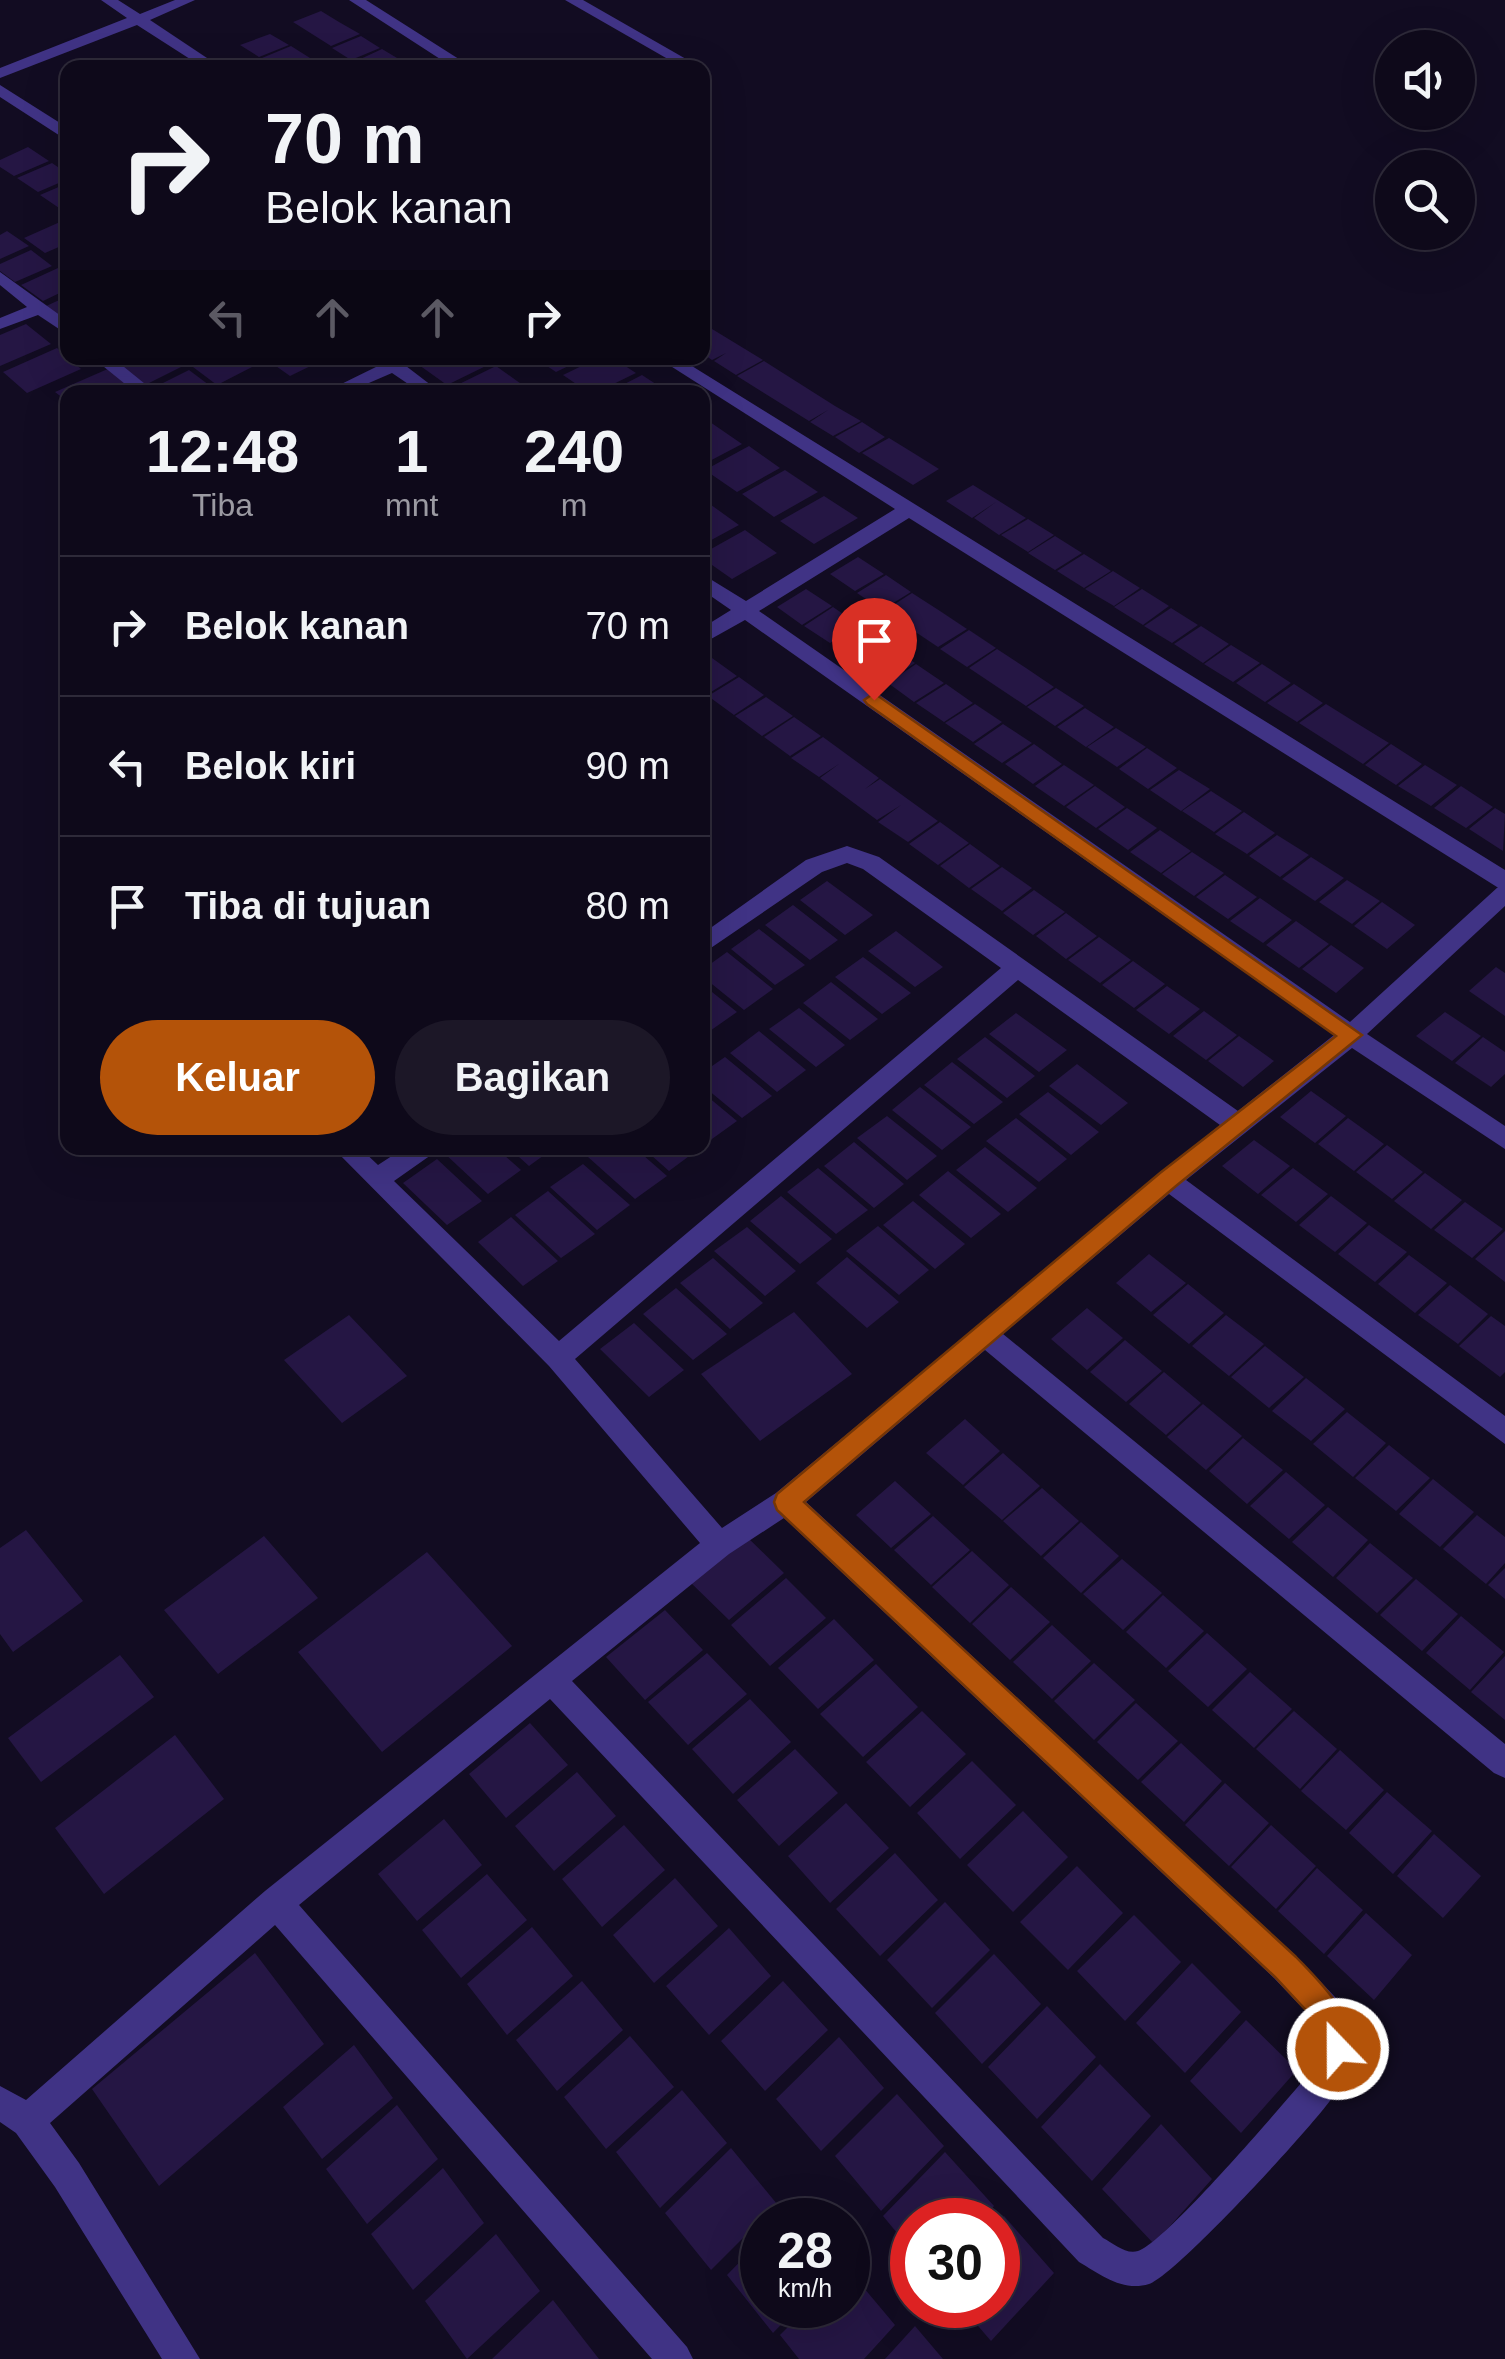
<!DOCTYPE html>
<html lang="id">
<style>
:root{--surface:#0e091a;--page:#1c1727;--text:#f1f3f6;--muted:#9b9aa2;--line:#2e2a39;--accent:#b45309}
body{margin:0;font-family:Arial,sans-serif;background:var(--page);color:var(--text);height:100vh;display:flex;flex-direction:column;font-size:38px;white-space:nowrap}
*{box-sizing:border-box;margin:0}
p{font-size:32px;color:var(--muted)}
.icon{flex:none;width:55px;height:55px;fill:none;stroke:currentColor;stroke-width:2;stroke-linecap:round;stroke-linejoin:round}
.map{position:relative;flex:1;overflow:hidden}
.panel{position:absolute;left:60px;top:385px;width:650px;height:770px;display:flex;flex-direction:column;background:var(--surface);border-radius:20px;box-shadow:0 10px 40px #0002,0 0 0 2px var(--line)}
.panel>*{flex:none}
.banner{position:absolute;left:60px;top:60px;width:650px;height:305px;border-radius:20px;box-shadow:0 10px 40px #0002,0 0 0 2px var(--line);background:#0e091a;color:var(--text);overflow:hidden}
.buttons{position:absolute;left:1375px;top:30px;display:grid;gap:20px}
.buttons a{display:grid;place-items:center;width:100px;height:100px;border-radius:50%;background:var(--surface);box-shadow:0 10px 40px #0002,0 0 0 2px var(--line);font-size:50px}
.speed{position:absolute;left:740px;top:2198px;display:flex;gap:20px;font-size:50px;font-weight:700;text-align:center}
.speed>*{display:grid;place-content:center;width:130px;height:130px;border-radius:50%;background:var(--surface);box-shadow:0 10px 40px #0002,0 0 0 2px var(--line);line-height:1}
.speed small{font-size:25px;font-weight:400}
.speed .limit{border:15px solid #d22;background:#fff;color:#111}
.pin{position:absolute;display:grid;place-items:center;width:85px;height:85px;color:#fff;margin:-102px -42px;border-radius:50% 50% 50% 0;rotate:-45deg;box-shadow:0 0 10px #0007}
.pin .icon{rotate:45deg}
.me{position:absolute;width:110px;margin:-55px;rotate:338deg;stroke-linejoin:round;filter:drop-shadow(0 0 8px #0008)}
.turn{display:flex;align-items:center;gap:35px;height:210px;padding:0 40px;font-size:45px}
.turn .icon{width:130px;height:130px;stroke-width:2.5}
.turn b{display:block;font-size:70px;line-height:85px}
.lanes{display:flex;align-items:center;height:95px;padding:0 40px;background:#0003;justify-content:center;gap:50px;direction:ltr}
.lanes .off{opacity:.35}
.eta{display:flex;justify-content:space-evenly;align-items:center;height:170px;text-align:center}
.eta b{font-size:60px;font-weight:700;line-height:70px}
.cta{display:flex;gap:20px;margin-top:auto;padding:20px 40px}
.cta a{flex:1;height:115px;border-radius:60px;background:var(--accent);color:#fff;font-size:40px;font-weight:700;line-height:115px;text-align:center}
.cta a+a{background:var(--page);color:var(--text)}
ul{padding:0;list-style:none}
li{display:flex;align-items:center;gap:30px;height:140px;padding:0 40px;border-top:2px solid var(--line)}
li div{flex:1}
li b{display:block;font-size:38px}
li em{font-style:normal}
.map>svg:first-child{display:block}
.building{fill:#251644}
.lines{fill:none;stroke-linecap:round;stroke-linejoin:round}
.minor{fill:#403385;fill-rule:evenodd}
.route{fill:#b45309;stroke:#753606;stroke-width:2.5}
</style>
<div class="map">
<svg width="1505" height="2359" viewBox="0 0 1505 2359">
<rect width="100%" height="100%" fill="#120c22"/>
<path class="building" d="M321,11L339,22L360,34L331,46L293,22Z
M270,34L289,45L259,57L240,45Z
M361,36L380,48L351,60L332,48Z
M291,46L310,58L287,68H277L262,58Z
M382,49L412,67L363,68L354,62Z
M28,147L49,161L14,176L0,167V160Z
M52,163L68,174V179L38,192L17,178Z
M68,183V207L62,210L40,195Z
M60,222L68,227V243L45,253L24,238Z
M7,231L29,246L0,259V235Z
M31,250L52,266L15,282L0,271V264Z
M58,268L68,275V289L43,301L21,285Z
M68,296V325L44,307Z
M702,323L717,332L763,360L736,375L714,361L726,353L712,360L702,353Z
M26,324L51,344L0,366V335Z
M57,348L81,369L27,393L3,372Z
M143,358H170L183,366L145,385L121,368Z
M213,358H242L254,366L217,385L193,367Z
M269,358H327L290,376L266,359Z
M435,358H484L492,363L447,385L419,365Z
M535,358H585L556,372Z
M598,358H613L636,373L597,392H588L563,375Z
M764,361L835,406L861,421L833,436L810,422L828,410L809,421L737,376Z
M496,366L524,386L511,392H457L451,388Z
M110,368L135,389L127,392H68V402L55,392Z
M189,370L213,388L203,392H156L151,389Z
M642,375L668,392H609Z
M710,422L742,444L702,465V427Z
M862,422L885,437L859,453L835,437Z
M889,438L915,454L939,469L913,485L862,453Z
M749,446L780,468L737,492L705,470Z
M785,470L818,492L774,517L742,494Z
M973,485L999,501L1026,518L999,535L974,518L996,502L972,518L946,501Z
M824,496L858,518L814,544L780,521Z
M707,502L739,525L702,545V504Z
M1028,519L1054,535L1028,552L1001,535Z
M745,530L777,553L732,579L702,558V554Z
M1055,536L1082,553L1055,570L1028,553Z
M1084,554L1111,571L1084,588L1057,571Z
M858,557L884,574L855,591L830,574Z
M1113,571L1140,588L1114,606L1085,589Z
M886,575L911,592L882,610L857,593Z
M806,589L832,606L802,625L777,607Z
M1142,589L1169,606L1143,625L1114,607Z
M912,593L940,611L967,629L938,647L884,611Z
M833,607L859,625L830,643L804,626Z
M1171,608L1198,625L1172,643L1144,626Z
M861,626L887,644L858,663L832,644Z
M1201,626L1229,644L1203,663L1174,644Z
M969,630L996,648L967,667L940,649Z
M889,645L915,663L886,682L859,664Z
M1231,645L1260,663L1233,682L1204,664Z
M997,649L1026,668L1054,687L1026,706L969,668Z
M712,658L737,676L706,695L702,692V664Z
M916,664L944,683L914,702L888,683Z
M1262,664L1291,683L1265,702L1236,683Z
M739,677L764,695L734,715L708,696Z
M946,684L973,703L944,722L916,703Z
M1294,684L1323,703L1297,722L1267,703Z
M1056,688L1084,706L1055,726L1027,707Z
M766,697L793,716L762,736L735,716Z
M975,704L1002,722L973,742L945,723Z
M1326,704L1358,724L1389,743L1363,764L1299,723Z
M1085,708L1114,727L1086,747L1057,727Z
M794,717L821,736L790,756L764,737Z
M1003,724L1032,743L1002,763L974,744Z
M1116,728L1146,747L1117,767L1087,747Z
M823,737L879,778L865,789L880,779L938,821L908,842L878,822L901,805L877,820L820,778L839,764L819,777L791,758Z
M1034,744L1062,764L1033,784L1005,764Z
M1391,744L1422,764L1396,785L1365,765Z
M1147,748L1177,768L1148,789L1119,769Z
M1064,765L1094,785L1064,806L1035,786Z
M1425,765L1457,785L1431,806L1398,786Z
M1179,770L1210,789L1181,811L1150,790Z
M1095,786L1125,807L1096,828L1066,807Z
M1461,786L1493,807L1466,828L1434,808Z
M1211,791L1242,811L1214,832L1182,811Z
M1127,808L1157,828L1128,850L1098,829Z
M1495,808L1505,814L1503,851L1469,829Z
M1244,812L1275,833L1247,854L1215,834Z
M940,822L969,843L938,865L909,844Z
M1160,830L1191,851L1161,873L1130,852Z
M1277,835L1309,855L1280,877L1249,856Z
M970,844L1000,866L969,888L940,866Z
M1192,852L1224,873L1194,896L1162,874Z
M1311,857L1344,878L1315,901L1282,879Z
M1002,867L1032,888L1002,911L971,889Z
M1225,875L1257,897L1228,919L1196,897Z
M1347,880L1380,901L1352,924L1319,902Z
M827,881L873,915L845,935L800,900Z
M1034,890L1065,912L1033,935L1003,913Z
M1260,898L1292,920L1263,943L1230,921Z
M1382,902L1415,925L1387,949L1354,926Z
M793,905L838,940L810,960L765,925Z
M1066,913L1097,936L1066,959L1036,936Z
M1296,921L1329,944L1299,968L1266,945Z
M759,929L805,965L775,985L731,949Z
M896,931L943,967L915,987L868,951Z
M1099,937L1131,960L1100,983L1068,960Z
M1331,945L1364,968L1336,993L1302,969Z
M727,952L773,989L744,1010L702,976V970Z
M863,957L911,993L882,1014L835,977Z
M1133,961L1165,984L1134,1008L1102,985Z
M1496,967L1505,973V1016L1469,991Z
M831,982L878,1019L850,1040L803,1003Z
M702,984L737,1012L707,1033L702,1029Z
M1167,986L1200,1009L1169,1034L1136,1010Z
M799,1008L845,1045L816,1067L769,1029Z
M1204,1011L1237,1035L1206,1060L1173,1036Z
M1445,1012L1481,1036L1452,1061L1416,1036Z
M1016,1013L1067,1050L1039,1072L989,1034Z
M759,1031L806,1070L777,1092L730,1053Z
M1239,1036L1274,1061L1243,1087L1208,1061Z
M985,1037L1035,1076L1007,1098L957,1059Z
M1483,1037L1505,1052V1074L1491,1087L1455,1063Z
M725,1057L772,1096L742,1118L702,1085V1073Z
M952,1062L1003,1102L974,1124L924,1085Z
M1077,1064L1128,1103L1101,1125L1049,1086Z
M920,1087L971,1127L942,1150L892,1110Z
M1311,1091L1346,1116L1315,1143L1280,1117Z
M702,1092L737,1121L705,1144L702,1142Z
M1048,1092L1099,1132L1071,1155L1019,1114Z
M887,1116L937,1156L907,1180L857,1138Z
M1016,1118L1067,1159L1039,1182L986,1141Z
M1348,1118L1384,1144L1354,1171L1318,1144Z
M1254,1140L1290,1166L1258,1194L1222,1166Z
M854,1142L904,1184L874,1208L824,1166Z
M1387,1145L1423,1172L1392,1199L1356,1172Z
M985,1147L1037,1188L1008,1212L956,1170Z
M450,1148H496L521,1170L488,1194L443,1152Z
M509,1148H554L529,1166Z
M602,1148H635L667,1176L635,1199L588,1157Z
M643,1148H700L669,1171Z
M437,1159L482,1201L447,1225L403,1183Z
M583,1164L630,1205L597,1230L550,1187Z
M818,1168L868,1210L836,1234L787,1192Z
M1293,1168L1328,1194L1296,1222L1261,1195Z
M948,1171L1001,1214L971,1238L919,1195Z
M1425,1173L1462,1200L1431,1229L1394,1201Z
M548,1191L595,1234L561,1258L515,1215Z
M781,1196L832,1239L800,1264L750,1221Z
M1331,1196L1367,1223L1335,1252L1299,1225Z
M913,1201L965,1244L935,1269L883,1225Z
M1465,1202L1503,1229L1472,1258L1434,1230Z
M511,1217L558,1261L523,1286L478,1242Z
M1369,1225L1407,1252L1375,1282L1338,1254Z
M878,1226L929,1270L899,1295L846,1251Z
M747,1227L796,1271L765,1296L714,1251Z
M1505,1231V1282L1475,1259Z
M1149,1254L1186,1283L1151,1312L1116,1283Z
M1409,1255L1447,1283L1415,1313L1378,1284Z
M847,1257L899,1302L867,1328L816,1283Z
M713,1258L763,1303L730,1329L680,1283Z
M1188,1284L1224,1313L1189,1344L1153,1315Z
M1450,1285L1488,1314L1458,1344L1418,1315Z
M676,1288L727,1334L693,1360L643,1314Z
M1087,1308L1123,1338L1087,1370L1051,1339Z
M794,1312L852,1374L760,1441L701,1374Z
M349,1315L407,1376L342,1423L284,1360Z
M1226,1315L1264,1344L1229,1376L1192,1346Z
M1491,1316L1505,1326V1372L1500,1377L1459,1346Z
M634,1323L684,1370L649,1397L600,1349Z
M1125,1340L1162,1371L1126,1402L1090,1372Z
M1265,1346L1304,1377L1269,1408L1231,1377Z
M1164,1372L1201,1403L1166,1435L1129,1404Z
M1306,1378L1345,1409L1311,1441L1272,1411Z
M1203,1404L1242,1436L1206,1470L1167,1437Z
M1347,1412L1386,1443L1353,1477L1313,1444Z
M965,1419L1000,1451L963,1485L926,1453Z
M1243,1438L1283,1470L1247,1504L1209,1471Z
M1389,1445L1430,1478L1396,1511L1355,1478Z
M1003,1453L1040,1486L1002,1520L964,1487Z
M1286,1472L1325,1505L1289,1539L1250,1506Z
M1433,1479L1474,1512L1440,1547L1399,1514Z
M895,1481L931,1514L891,1548L856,1515Z
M1042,1488L1079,1521L1041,1556L1003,1521Z
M1328,1507L1368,1540L1333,1577L1292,1542Z
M1477,1515L1505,1537V1563L1486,1584L1443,1549Z
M933,1516L970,1550L931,1585L894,1550Z
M1081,1522L1119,1556L1081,1593L1043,1558Z
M26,1530L83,1601L13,1652L0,1634V1548Z
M745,1535L784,1573L729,1620L689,1581Z
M264,1536L318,1598L218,1674L164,1610Z
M1370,1543L1413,1578L1377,1613L1336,1578Z
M972,1551L1009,1585L970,1623L932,1587Z
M427,1552L512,1646L382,1752L298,1652Z
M1122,1559L1162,1593L1123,1630L1083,1594Z
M1505,1568V1599L1488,1585Z
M786,1578L826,1618L770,1666L731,1625Z
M1416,1579L1458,1614L1422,1651L1380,1615Z
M1011,1587L1050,1622L1010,1660L972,1624Z
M1163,1595L1204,1631L1166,1668L1126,1632Z
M665,1610L703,1650L645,1700L606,1657Z
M1461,1616L1504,1652L1470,1690L1426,1653Z
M834,1619L874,1660L818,1709L778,1668Z
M1052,1625L1091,1661L1052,1699L1013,1662Z
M1207,1633L1247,1669L1208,1707L1168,1671Z
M707,1653L747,1694L688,1745L648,1702Z
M120,1655L154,1697L41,1782L8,1738Z
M1505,1656V1720L1471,1692Z
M1094,1663L1135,1700L1094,1740L1054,1701Z
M876,1664L918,1707L863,1757L820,1714Z
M1250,1672L1292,1709L1254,1748L1212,1710Z
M750,1699L791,1742L733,1794L692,1749Z
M1136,1703L1178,1741L1138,1780L1097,1742Z
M922,1711L966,1754L910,1807L866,1762Z
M1294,1711L1337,1749L1300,1789L1256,1749Z
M530,1723L568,1765L506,1818L469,1774Z
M175,1735L224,1799L104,1894L55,1828Z
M1181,1743L1222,1781L1184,1822L1141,1782Z
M795,1749L838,1793L779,1846L737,1800Z
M1340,1750L1384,1790L1346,1830L1301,1791Z
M972,1761L1016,1805L960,1859L917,1813Z
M577,1772L616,1816L554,1871L515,1826Z
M1225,1783L1269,1823L1229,1866L1185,1825Z
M1387,1792L1432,1831L1393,1874L1349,1833Z
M846,1803L889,1848L830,1903L788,1856Z
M1023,1811L1068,1857L1013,1912L967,1865Z
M444,1819L482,1865L417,1921L378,1874Z
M624,1825L665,1870L602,1927L562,1879Z
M1271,1825L1316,1866L1276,1909L1231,1867Z
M1434,1834L1481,1876L1443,1918L1397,1876Z
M895,1853L938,1900L880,1956L836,1909Z
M1077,1866L1123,1913L1068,1970L1020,1922Z
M1317,1868L1363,1910L1324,1954L1278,1911Z
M487,1874L527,1920L461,1978L422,1930Z
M675,1878L718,1926L654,1983L613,1935Z
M945,1902L990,1950L932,2008L887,1960Z
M1366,1913L1412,1955L1374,2000L1327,1956Z
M1134,1915L1181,1962L1125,2021L1077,1971Z
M532,1927L573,1976L507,2035L467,1984Z
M729,1928L771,1976L709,2035L666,1986Z
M255,1953L324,2044L159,2186L92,2089Z
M994,1954L1041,2004L982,2064L935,2013Z
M1192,1963L1241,2012L1185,2073L1136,2023Z
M582,1981L623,2030L557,2091L516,2040Z
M783,1981L828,2030L765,2091L721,2041Z
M1047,2006L1096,2057L1037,2119L988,2067Z
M1246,2020L1297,2070L1241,2133L1190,2081Z
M630,2036L674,2087L606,2149L564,2097Z
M839,2037L884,2088L821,2151L776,2099Z
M354,2045L393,2098L322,2159L283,2107Z
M1100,2064L1151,2116L1092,2181L1041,2127Z
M682,2090L727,2143L660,2208L616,2152Z
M897,2094L944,2146L881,2211L835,2156Z
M397,2105L438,2159L367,2224L326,2169Z
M1161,2124L1212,2179L1154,2244L1102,2189Z
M731,2148L777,2204L711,2270L665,2213Z
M945,2152L994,2206L982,2220H912V2251L883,2216Z
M443,2168L484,2223L413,2290L371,2234Z
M1004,2216L1054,2273L991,2341L960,2305H998V2222Z
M496,2234L540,2291L467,2359L425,2301Z
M762,2239V2305H800L773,2333L727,2275Z
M848,2269L895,2325L864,2359H799L780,2335L810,2305H848Z
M553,2300L599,2359H492Z
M915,2326L943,2359H885Z"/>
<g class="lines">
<path class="minor" d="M101,0H118L140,14L175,0H195L150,20L222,68H204L137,25L0,78V68L127,18Z
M349,0H366L473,68H454Z
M565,0H583L693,63L680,66Z
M0,85L68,128V141L0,97Z
M0,272L68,321V335L38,315L0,329V318L27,307L0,285Z
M93,358H113L155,392H135Z
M373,358H419L406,366L440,392H420L392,373L348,392H325L380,365Z
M658,358H679L1505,870V906L1367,1034L1505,1126V1149L1352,1048L1186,1180L1505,1416V1444L1169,1194L1003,1334L1505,1744V1778L1494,1773L985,1350L806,1502L1296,1956L1337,1999L1354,2049C1348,2065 1342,2084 1332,2098C1312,2127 1176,2275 1149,2284C1123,2292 1101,2275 1079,2262L550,1699L299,1905L687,2347L693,2359H652L275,1925L50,2123L79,2163L200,2359H162L55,2187L16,2133L0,2122V2086L26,2100L265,1891L700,1543L549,1366L333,1148H360L378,1165L404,1148H434L431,1155L394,1181L559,1341L1001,968L863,869L847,863L822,872L702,954V934L806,860L847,846L879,857L1238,1111L1334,1035L745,620L702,644V628L731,610L702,590V574L746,601L895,509ZM909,518L1497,887H1498L1350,1022L759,611ZM1018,980L1220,1125L776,1493L722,1528L575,1359ZM784,1518L1274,1978L1313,2019L1322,2048L1309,2074C1282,2105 1166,2242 1138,2251C1126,2255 1113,2243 1103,2238L572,1681L729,1554Z"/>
</g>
<path class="route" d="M874,693L1362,1035L1176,1186L804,1502L1296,1957C1318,1980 1364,2023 1349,2059L1338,2063L1328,2059L1314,2019L1275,1977L777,1510L774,1502L777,1494L1160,1173L1336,1036L867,704L864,700Z"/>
</svg>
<div class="buttons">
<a><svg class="icon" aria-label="sound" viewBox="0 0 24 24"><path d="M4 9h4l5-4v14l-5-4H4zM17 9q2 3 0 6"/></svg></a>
<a><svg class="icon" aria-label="search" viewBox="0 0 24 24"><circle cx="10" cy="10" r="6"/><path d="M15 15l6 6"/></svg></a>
</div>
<div class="speed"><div>28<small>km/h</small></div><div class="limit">30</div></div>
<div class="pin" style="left:874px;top:700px;background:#d93025"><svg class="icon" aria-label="arrive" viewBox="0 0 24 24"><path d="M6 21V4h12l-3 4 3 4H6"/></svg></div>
<svg class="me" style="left:1338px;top:2049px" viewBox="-20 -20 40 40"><circle r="17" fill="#b45309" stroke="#fff" stroke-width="3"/><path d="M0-11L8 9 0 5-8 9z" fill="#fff"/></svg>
<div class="banner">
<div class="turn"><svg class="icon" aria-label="right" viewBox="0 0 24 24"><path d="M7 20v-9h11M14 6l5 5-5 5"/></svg><div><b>70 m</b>Belok kanan</div></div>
<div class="lanes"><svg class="icon off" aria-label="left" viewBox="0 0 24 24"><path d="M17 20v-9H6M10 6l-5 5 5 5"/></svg><svg class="icon off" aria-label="ahead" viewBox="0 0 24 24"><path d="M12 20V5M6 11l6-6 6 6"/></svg><svg class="icon off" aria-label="ahead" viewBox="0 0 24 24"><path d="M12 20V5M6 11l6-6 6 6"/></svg><svg class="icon" aria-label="right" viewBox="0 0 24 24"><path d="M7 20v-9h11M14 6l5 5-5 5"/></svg></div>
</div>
<section class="panel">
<div class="eta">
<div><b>12:48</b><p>Tiba</p></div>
<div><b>1</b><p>mnt</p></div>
<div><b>240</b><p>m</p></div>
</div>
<ul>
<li><svg class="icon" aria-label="right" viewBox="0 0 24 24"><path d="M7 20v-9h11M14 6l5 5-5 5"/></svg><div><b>Belok kanan</b></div><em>70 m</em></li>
<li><svg class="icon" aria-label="left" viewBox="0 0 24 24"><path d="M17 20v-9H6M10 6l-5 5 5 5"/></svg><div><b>Belok kiri</b></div><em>90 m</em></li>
<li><svg class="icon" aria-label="arrive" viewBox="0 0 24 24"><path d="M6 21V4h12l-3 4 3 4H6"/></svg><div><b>Tiba di tujuan</b></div><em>80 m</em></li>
</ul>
<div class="cta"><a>Keluar</a><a>Bagikan</a></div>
</section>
</div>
